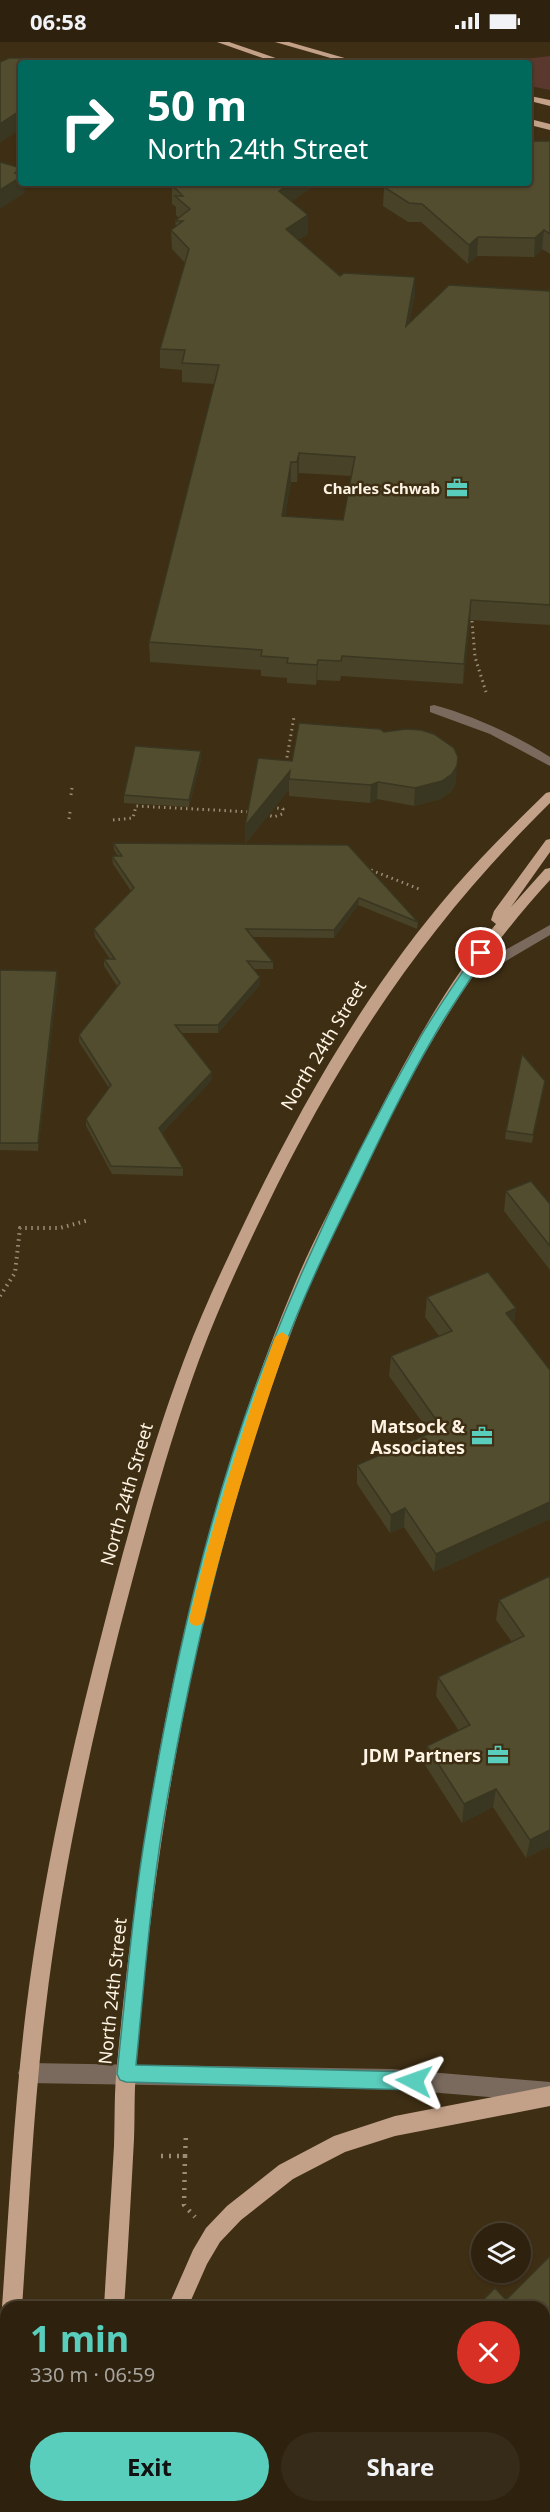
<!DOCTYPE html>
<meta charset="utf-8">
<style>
:root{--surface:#2e220f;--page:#362a18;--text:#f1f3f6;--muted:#a7a49e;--line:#493f2f;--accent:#5acebd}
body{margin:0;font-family:"Noto Sans",sans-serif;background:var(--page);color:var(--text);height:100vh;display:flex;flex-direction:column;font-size:22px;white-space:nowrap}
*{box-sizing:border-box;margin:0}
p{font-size:20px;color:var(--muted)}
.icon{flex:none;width:33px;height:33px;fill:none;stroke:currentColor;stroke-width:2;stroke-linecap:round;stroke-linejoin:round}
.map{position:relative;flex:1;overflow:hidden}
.drawer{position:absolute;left:0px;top:2259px;width:550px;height:212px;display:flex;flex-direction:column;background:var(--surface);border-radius:18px 18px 0 0;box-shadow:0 2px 4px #0004,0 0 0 2px var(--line)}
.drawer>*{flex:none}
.top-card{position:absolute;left:18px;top:18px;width:514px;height:126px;border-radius:6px;box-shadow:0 2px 4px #0004,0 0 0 2px var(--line);background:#00695c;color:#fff;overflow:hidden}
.controls{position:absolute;left:471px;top:2181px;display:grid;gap:12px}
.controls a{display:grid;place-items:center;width:60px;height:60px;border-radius:50%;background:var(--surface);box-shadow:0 2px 4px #0004,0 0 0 2px var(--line);font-size:30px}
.pin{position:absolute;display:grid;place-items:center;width:51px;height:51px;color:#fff;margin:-26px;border:3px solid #fff;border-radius:50%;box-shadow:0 2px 6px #0007}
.me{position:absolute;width:66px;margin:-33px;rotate:274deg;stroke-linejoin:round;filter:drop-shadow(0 0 4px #0008)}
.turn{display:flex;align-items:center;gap:21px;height:126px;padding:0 30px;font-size:27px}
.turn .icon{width:78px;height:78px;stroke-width:2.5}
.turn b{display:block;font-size:42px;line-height:51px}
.round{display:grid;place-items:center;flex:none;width:63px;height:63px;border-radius:32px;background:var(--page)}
.head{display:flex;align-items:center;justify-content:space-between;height:102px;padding:0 30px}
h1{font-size:36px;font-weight:700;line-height:45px;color:var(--accent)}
.primary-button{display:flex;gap:12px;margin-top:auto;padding:12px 30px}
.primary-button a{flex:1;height:69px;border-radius:36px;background:var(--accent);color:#111;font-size:24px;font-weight:700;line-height:69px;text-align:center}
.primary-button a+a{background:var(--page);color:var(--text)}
.status{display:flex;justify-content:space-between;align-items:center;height:42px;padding:0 30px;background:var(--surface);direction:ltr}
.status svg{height:16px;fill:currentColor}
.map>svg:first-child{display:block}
.green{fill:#5b382d}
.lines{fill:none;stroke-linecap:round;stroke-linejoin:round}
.path-far2{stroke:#9a8d78;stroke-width:3;stroke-dasharray:1.5 4;stroke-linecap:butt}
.path-far1{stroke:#9a8d78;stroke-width:4;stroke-dasharray:1.5 4.5;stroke-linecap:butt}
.path{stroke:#9a8d78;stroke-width:4.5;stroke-dasharray:2 6;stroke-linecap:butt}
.minor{fill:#7a6a5e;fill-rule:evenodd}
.major{fill:#c3a188;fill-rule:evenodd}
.wall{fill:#474228;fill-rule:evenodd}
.shaded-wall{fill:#393621}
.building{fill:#524d2f;stroke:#393621;stroke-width:1.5;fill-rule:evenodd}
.route{fill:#5acebd;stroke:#3a867b;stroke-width:1.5}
.slow{fill:#f59e0b}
.labels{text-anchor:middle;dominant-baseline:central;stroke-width:5;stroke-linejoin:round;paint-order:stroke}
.far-poi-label{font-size:15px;font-weight:bold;fill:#fef4e4;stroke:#3e2e14;text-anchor:end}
.street-label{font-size:18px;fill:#fef4e4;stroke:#3e2e14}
.poi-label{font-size:18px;font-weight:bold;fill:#fef4e4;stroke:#3e2e14;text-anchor:end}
</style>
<div class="status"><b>06:58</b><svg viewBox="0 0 49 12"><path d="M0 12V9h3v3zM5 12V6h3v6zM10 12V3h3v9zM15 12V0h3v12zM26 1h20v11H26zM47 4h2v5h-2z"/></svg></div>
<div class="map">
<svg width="550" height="2470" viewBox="0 0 550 2470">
<rect width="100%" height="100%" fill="#3e2e14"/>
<path class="green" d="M550,14V48L530,44V21H490Z"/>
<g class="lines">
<path class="path-far2" d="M472,579L475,615L486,650
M286,721L294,675
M71,753L72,746
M265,772L274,775L282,772L283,767L270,765
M69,777L70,770
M113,778L133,776L136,764L252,770
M371,828L419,847"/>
<path class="path-far1" d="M0,1254L15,1231L20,1186H60L89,1178"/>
<path class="path" d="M161,2114H185L186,2092
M185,2114L184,2163L195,2175"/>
<path class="minor" d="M434,663C474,674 515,693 550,715V724L490,692L430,670V664Z
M550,883V893L501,922L470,931L463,926L465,923L491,916Z
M28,2021L392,2027L550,2040V2060L392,2047L28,2041L21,2038L18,2031L21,2024Z"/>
<path class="major" d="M217,0H229L290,21H277Z
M275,0H289L362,21H348Z
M530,54L550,58V64L530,59Z
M530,77L550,82V88L530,83Z
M550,750V761C426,883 341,1011 265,1168C241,1217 218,1267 199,1318C166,1408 142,1501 118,1593C87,1717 60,1843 45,1971C33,2069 29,2167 22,2265H6V2273L2,2265C9,2166 14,2067 26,1968C42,1840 70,1713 103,1587C126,1497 151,1406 184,1318C203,1267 227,1217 251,1167C306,1054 371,942 454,846C483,813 514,782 546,751Z
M550,797V810L511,865L545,827L550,826V838C468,927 418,1018 365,1125C346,1164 326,1202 310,1242C210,1489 155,1764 136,2029C134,2052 135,2075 134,2097C131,2153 128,2209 124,2265H104C107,2211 111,2158 114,2104C115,2077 114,2050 117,2023C142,1757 191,1487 296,1239C313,1199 334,1160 353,1121C395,1038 437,953 496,882L491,878L494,869L546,798Z
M550,2044V2064L395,2094L345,2110L293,2137L241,2178L220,2200L207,2222L188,2265H168L193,2208L206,2186L227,2164L279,2123L334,2094L395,2074Z
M6,2333V2422L0,2425V2336Z
M89,2464H111L110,2470H88Z"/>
</g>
<path class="wall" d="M550,99V212L542,207L534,215L477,214L468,222L421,180H408L383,164L384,145Z
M172,143L314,144L292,159L308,192L298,198L340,234L415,235V254L409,280L550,249V583L470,578L463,642L341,634L340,639L317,638L316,643L287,641V636L261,634V628L150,620L149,600L214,342L182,340V328L160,326V307L185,221L172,207L171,188L176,185L175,179L179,176L176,173V165L172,162ZM299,431L351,434L343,478L285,474L291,440H297Z
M384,690L456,741L451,750L441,757L414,764L377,757L370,761L289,754V748L245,802V784L292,719Z
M201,709V717L189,765L124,761V753Z
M113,801L348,803L418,880L417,887L358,863L334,896L252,895L273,920V927H253L260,935V943L218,991H181L212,1030V1038L162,1091L183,1126V1134L112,1132L86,1084V1077L109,1046L79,1000V993L117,944L104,924V917H110L95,895L94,887L131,849L113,822L112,814H118L114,808Z
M0,928L57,929L58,937L38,1109L0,1108Z
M545,1039L532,1101L505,1097L506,1089Z
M506,1149L550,1162V1228L504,1169Z
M427,1255L516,1266L514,1281L550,1328V1477L434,1530L404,1485L390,1491L357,1442V1423L430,1391L389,1334L391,1314L439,1294L425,1275Z
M550,1534V1804L526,1816L493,1765L462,1781L425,1723L427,1704L459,1689L436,1654L438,1635L512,1600L496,1578L499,1558Z
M464,2464H525L520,2470H468Z"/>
<path class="shaded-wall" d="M21,68V87L0,101V82Z
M21,127V141H24L25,151L0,167V148L15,131Z
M291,141H314V144L279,168V149Z
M308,173V192L286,206V187Z
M544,188L542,207L534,215L535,196Z
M478,195L477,214L468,222L469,203Z
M415,235V254L405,303L406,284Z
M299,411V431L297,440V420Z
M291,420V440L282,494V474Z
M471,558L470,578L463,642L464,622Z
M318,618L317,638L316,643L317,623Z
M201,709V717L189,765V758Z
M457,724L456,741L451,750L441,757L414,764L415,746Z
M290,729L289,737V748L245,802V784Z
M378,740L377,757L370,761L371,743Z
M359,856L358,863L334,896V888Z
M57,929L58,937L38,1109V1101Z
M260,935V943L218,991V983Z
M212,1030V1038L159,1094V1086Z
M516,1266L513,1286L506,1271Z
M550,1460V1477L434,1530L436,1512Z
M405,1466L404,1485L390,1491L391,1473Z
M496,1747L493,1765L462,1781L464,1762Z
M550,1788V1804L526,1816L530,1798Z
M550,2431V2439L544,2444V2437Z
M518,2464H525L520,2470H512Z"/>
<path class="building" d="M9,16H33L49,21H21V68L0,82V20Z
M530,99H550V192L544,188L535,196L478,195L469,203L422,162L409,161L384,145L388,141H530Z
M0,120L21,126L15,131L21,133V135L0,148Z
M174,141H291L279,149L308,173L286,187L340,234L344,231L415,235L406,284L449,243L550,249V563L471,558L464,622L342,614L341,619L318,618L317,623L287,621L288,616L261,614L262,608L149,600L219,323L182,321L185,308L160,307L189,207L171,188L183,179H175L190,167L175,154H183L172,143ZM299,411L355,415L343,478L282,474L291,420H297Z
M299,681L380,687L384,690L406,687L421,688L434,692L454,706L458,715L457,724L452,732L442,739L415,746L378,740L371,743L289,737L290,729L245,784L258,716L292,719Z
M135,704L201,709L189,758L124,753Z
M113,801L348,803L418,880L359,856L334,888L246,887L273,920L247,919L260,935L218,983H175L212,1030L159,1086L183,1126L111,1124L86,1077L111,1043L79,993L120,941L104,917H115L94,887L134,846L112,814H122Z
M0,928L57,929L38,1101H0Z
M522,1012L545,1039L533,1093L506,1089Z
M531,1139L550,1162V1204L506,1149Z
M488,1230L516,1266L506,1271L550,1328V1460L436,1512L405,1466L391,1473L357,1423L442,1386L391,1314L452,1289L427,1255Z
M550,1534V1788L530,1798L496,1747L464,1762L427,1704L470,1683L438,1635L524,1594L499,1558Z
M550,2214V2431L544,2437V2265H476L495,2246L506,2258Z
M477,2464H518L512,2470H482Z"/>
<path class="route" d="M481,907L487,911C469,940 449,967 433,996C405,1044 381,1094 357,1144C330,1199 303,1254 282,1312C227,1464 190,1622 163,1782C150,1862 144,1943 136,2023L414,2030L420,2033L423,2039L420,2045L414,2048L126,2040L120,2038L117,2032C126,1948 133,1864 147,1782C174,1621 210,1458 270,1307C313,1199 364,1094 421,994C438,965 458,937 477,909Z"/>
<path class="slow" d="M282,1290L289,1295C256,1389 227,1482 204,1578L202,1582L196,1584L191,1582L189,1578C212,1482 242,1389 275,1295Z"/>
<defs>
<symbol id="office-bare" viewBox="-9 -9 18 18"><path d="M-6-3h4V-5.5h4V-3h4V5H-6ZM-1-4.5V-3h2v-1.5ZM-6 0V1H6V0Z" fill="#5acebd" stroke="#3e2e14" stroke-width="2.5" paint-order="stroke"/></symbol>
</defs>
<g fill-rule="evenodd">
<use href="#office-bare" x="442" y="431" width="30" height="30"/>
<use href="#office-bare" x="467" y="1379" width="30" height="30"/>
<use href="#office-bare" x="483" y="1698" width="30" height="30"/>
</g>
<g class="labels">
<g class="far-poi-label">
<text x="440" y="446">Charles Schwab</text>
</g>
<g class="street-label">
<text transform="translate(323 1003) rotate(-59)">North 24th Street</text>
<text transform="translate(126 1452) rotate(-74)">North 24th Street</text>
<text transform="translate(112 1949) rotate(-84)">North 24th Street</text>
</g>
<g class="poi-label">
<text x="465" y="1384">Matsock &amp;<tspan x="465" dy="21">Associates</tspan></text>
<text x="481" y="1713">JDM Partners</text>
</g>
</g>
</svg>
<div class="controls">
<a><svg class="icon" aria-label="layers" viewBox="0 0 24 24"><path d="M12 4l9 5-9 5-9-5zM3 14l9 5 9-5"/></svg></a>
</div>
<div class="pin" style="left:481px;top:911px;background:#d93025"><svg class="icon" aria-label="arrive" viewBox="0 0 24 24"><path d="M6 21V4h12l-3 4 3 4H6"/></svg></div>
<svg class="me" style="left:414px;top:2039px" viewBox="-20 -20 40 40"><path d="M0-17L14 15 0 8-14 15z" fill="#5acebd" stroke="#fff" stroke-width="4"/></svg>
<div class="top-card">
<div class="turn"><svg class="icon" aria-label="right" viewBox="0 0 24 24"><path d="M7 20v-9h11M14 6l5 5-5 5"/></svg><div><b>50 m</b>North 24th Street</div></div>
</div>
<section class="drawer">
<div class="head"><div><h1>1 min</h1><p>330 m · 06:59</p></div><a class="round" style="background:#d93025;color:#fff"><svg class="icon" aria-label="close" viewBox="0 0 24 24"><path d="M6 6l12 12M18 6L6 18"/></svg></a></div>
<div class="primary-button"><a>Exit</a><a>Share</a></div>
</section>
</div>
